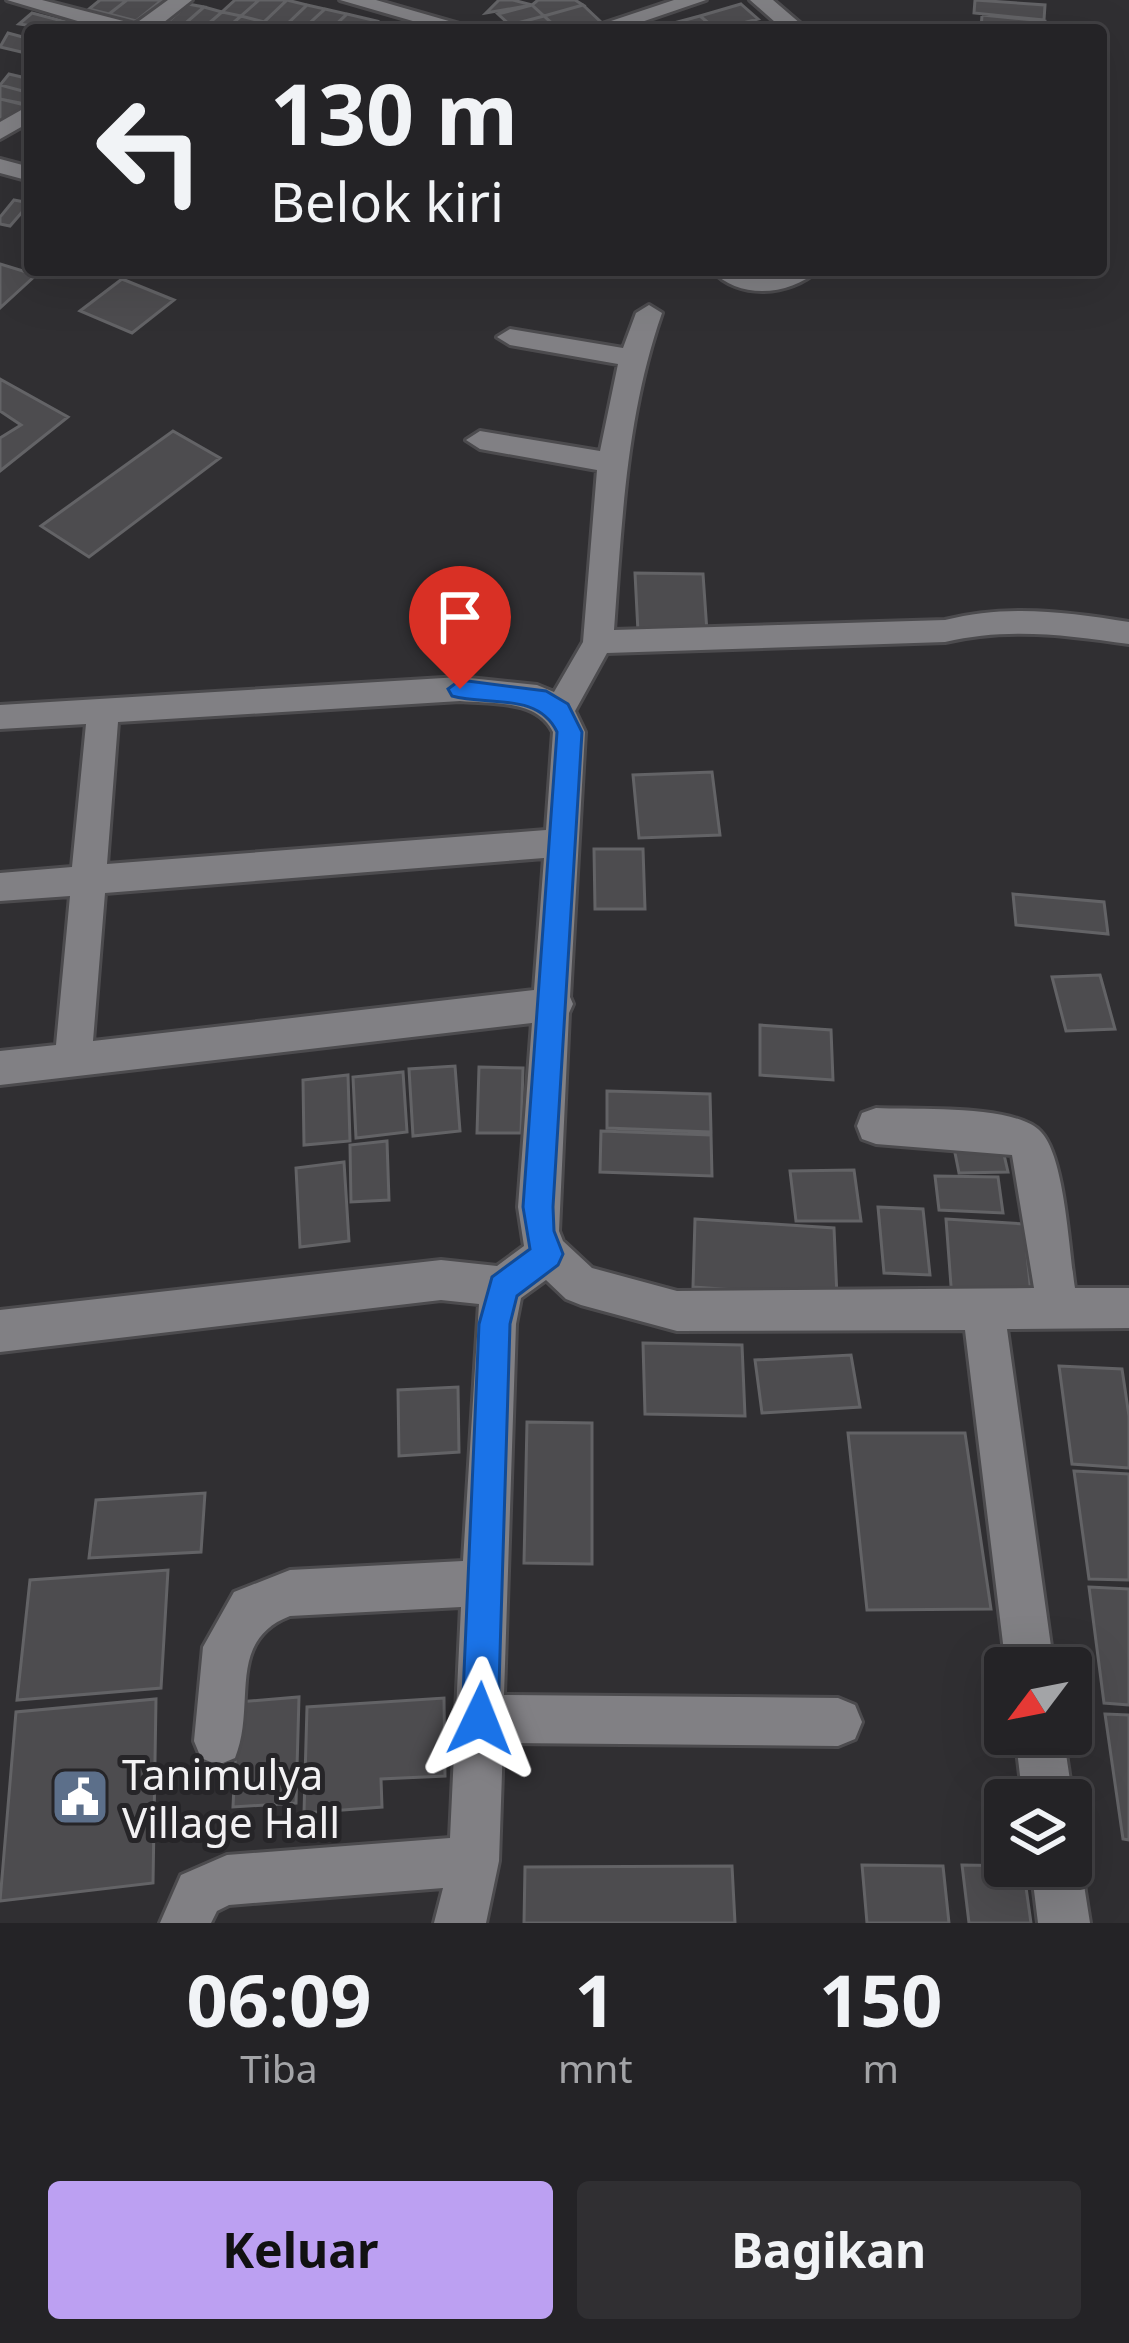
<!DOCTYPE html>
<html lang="id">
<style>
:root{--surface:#242326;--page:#302f32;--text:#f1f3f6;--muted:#a3a4a7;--line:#414043;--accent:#bca0f2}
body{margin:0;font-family:"Noto Sans",sans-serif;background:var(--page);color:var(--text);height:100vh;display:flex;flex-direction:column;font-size:45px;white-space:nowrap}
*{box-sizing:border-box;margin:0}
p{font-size:39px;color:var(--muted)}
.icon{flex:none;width:66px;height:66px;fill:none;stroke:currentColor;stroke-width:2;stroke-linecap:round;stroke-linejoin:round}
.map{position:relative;height:1923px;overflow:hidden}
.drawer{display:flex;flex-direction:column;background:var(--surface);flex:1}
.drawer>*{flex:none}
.banner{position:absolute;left:24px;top:24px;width:1083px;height:252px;border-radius:12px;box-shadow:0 12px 48px #0002,0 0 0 3px var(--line);background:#242326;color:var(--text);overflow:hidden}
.needle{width:78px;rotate:238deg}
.tools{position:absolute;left:984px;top:1647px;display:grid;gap:24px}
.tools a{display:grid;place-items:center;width:108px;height:108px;border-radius:12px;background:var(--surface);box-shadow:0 12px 48px #0002,0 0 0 3px var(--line);font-size:60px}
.pin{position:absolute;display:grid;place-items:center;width:102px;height:102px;color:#fff;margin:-123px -51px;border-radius:50% 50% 50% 0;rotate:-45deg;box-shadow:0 0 12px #0007}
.pin .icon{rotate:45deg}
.me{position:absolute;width:132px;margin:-66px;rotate:2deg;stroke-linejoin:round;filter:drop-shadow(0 0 9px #0008)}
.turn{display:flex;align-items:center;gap:42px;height:252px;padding:0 48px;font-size:54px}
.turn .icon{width:156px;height:156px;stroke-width:2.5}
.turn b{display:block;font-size:84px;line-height:102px}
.eta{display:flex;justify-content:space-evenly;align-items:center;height:204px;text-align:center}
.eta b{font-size:72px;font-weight:700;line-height:84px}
.action{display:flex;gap:24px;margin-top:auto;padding:24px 48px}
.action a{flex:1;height:138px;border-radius:12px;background:var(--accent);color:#111;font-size:48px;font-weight:700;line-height:138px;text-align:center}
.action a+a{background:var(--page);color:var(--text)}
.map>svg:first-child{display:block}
.building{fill:#4d4c4f;stroke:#636366;stroke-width:3}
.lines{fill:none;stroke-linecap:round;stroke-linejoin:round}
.minor-casing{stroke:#4c4b4e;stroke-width:6}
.minor{fill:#818084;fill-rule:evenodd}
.route{fill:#1a73e8;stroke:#114b97;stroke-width:3}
.labels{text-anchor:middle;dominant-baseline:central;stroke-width:10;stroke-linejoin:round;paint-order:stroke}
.near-poi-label{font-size:42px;fill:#f2f1f3;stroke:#262528;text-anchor:start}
</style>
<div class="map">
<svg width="1129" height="1923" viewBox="0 0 1129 1923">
<rect width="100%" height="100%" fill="#302f32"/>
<path class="building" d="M100,0H127L109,14L89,9Z
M127,0H162L136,21L109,14Z
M235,0H259L241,16L222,12Z
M259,0H287L264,22L241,16Z
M287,0L307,5L284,27L264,22Z
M499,0H513L532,5L486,13Z
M538,0H575L583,5L544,16L532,5Z
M975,0L1045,5L1044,20L974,13Z
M188,4L204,7L180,28L164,25Z
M741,4L758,19L717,30L700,16Z
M307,5L325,9L302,30L284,27Z
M532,5L544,16L510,25L498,14Z
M583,5L603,24L559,30L544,16Z
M204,7L222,12L201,30L180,28Z
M325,9L347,14L330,30H302Z
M222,12L241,16L225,30H201Z
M32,13L70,23L61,30L19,24Z
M347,14L377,21L368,30H330Z
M982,15L1045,21V30H981Z
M241,16L264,22L255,30H225Z
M544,16L554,25L535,30H515L510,25Z
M700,16L717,30L659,27Z
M8,33L30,39V54L0,47Z
M9,74L30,79V93L0,85Z
M0,85L30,93V105L0,99Z
M0,99L29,106L10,123L0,120Z
M14,200L30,203L10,226L0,224V217Z
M0,264L36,275L0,308Z
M122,279L174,300L132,333L80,311Z
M0,379L68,417L0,471V438L21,425L0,411Z
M173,431L220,458L89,557L41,526Z
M635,573L703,574L707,632H638Z
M712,772L720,835L639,838L633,775Z
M594,849H643L645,909H595Z
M1013,894L1104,902L1108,934L1016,925Z
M1100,975L1115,1029L1066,1031L1052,977Z
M760,1025L831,1030L833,1080L760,1075Z
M455,1066L460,1131L413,1136L409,1069Z
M479,1067L523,1068L521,1133H477Z
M403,1072L407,1132L356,1138L353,1077Z
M348,1075L350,1141L304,1145L303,1080Z
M607,1091L710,1094L711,1132L607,1128Z
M601,1131L711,1135L712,1176L600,1172Z
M387,1141L389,1200L351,1202L350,1145Z
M1002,1146L1008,1172L959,1173L954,1148Z
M344,1162L349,1241L300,1247L296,1168Z
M854,1170L861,1221H796L790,1171Z
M935,1176L998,1177L1003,1213L939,1210Z
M878,1207L923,1209L930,1275L884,1273Z
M695,1219L834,1228L837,1297L693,1287Z
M946,1219L1024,1224L1032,1304L952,1299Z
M643,1343L742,1345L745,1416L645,1414Z
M851,1355L860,1407L762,1413L755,1360Z
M1059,1366L1122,1369L1129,1416V1468L1072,1464Z
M458,1387L459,1452L399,1456L398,1390Z
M527,1422L592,1423V1564L524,1563Z
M848,1433H965L991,1609L867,1610Z
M1074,1471L1129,1474V1580L1089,1579Z
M205,1493L201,1552L89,1558L96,1500Z
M168,1570L161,1688L17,1700L30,1580Z
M1089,1587L1129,1589V1705L1104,1703Z
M299,1697L296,1803L233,1807L238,1702Z
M444,1698L445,1776L381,1779L382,1807L304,1813L307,1707Z
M156,1699L153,1883L0,1901L16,1712Z
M1105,1714L1129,1715V1840L1123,1839Z
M862,1865L943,1866L949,1923H867Z
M962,1865L1023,1866L1031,1923H969Z
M732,1866L735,1923H524L525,1867Z"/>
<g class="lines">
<defs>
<path id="minor" d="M7,0H42L135,24L168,0H192L154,30H108Z
M340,0H376L480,30H444Z
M674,0H706L618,30H584Z
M750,0H773L808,30H784Z
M30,105V122L0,139V122Z
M0,159L30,167V181L0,173Z
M712,270C729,270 746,277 760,276C779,275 797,270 818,270C790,296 738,300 712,270Z
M649,305L662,313C626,416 622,522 614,630L945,620C1007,604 1067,612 1129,622V644C1067,635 1007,627 945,642L607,653L575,711L585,732L570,997L573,1004L569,1013L559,1231L563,1241L592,1268L677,1291L1034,1288L1012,1155L876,1144L862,1139L857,1126L862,1113L876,1108C914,1110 1016,1104 1041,1132C1065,1157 1069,1252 1075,1288H1129V1328L1007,1329L1054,1668H1006L965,1330L677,1331L581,1305L566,1299L546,1280L521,1298L516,1324L504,1695L838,1698L855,1705L862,1722L855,1739L838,1746L503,1743L499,1861L486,1923H434L443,1888L229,1905L217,1911L211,1923H160L181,1875L227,1855L450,1838L461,1607L290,1616C225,1641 257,1705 235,1758L218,1765L201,1758L194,1741L203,1647L234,1592L290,1570L463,1561L479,1304L441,1300L0,1352V1310L441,1260L497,1266L524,1246L518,1207L532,1023L0,1085V1051L56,1045L70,896L0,901V873L72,867L86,724L0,729V705L460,677L537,685L554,692L583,642L597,470L480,449L466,440L480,431L600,451L618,364L510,345L497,337L510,329L623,348L636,313ZM460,701C492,704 537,699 553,732L546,830L107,864L118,722ZM544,858L534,990L93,1041L105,893Z
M1015,1734H1063L1073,1800L1071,1804V1800H1023Z
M1071,1847L1081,1866L1090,1923H1038L1031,1866H1071Z"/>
</defs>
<use href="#minor" class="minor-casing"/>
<use href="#minor" class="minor"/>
</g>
<path class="route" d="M460,680L546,691L568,704L582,732L553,1207L554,1231L563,1254L558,1265L517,1296L510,1324L498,1719L493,1732L480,1737L467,1732L462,1719L479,1324L492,1277L530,1249L523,1207L557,732C538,692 488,706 452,696L448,689Z"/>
<defs>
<symbol id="civic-square" viewBox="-11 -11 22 22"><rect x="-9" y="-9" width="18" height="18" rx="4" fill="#5c6f8a" stroke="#262528"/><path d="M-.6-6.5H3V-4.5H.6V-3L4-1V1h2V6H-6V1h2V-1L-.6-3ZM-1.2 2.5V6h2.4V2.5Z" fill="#fff"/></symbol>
</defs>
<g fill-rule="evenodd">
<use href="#civic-square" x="47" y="1764" width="66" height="66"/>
</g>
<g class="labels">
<g class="near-poi-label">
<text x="122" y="1773">Tanimulya<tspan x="122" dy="48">Village Hall</tspan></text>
</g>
</g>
</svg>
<div class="tools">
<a><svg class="needle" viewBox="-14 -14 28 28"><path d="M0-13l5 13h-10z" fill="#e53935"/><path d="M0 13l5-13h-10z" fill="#a3a4a7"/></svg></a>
<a><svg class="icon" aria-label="layers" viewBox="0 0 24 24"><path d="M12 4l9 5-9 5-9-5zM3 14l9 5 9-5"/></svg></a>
</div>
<div class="pin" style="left:460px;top:689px;background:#d93025"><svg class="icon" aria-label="arrive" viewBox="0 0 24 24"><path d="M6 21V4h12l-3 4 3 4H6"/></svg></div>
<svg class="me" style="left:480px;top:1719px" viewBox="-20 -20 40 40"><path d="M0-17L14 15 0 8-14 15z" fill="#1a73e8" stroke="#fff" stroke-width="4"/></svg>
<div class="banner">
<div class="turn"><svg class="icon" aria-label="left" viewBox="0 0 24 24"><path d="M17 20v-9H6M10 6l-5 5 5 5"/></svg><div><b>130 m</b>Belok kiri</div></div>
</div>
</div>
<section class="drawer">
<div class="eta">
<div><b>06:09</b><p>Tiba</p></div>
<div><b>1</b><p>mnt</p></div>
<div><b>150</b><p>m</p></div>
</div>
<div class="action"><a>Keluar</a><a>Bagikan</a></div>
</section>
